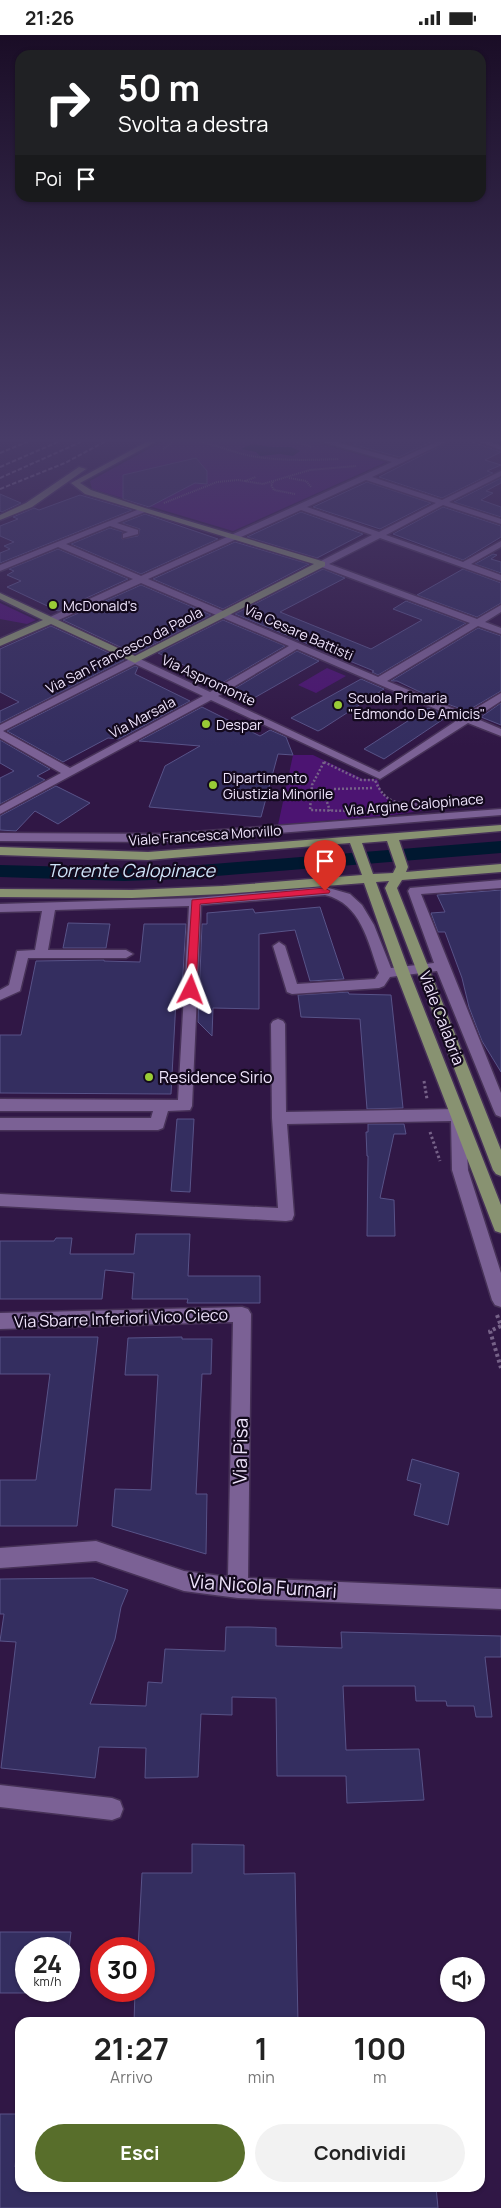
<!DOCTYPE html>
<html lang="it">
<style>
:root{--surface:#fff;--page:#f2f2f2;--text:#222;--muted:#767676;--accent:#586e2b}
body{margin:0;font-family:Manrope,sans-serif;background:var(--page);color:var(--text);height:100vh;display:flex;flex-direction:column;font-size:19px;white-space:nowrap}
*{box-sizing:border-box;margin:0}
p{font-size:16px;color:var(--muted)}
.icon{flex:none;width:28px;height:28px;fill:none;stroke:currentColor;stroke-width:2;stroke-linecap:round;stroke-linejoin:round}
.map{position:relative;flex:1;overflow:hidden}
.drawer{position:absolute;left:15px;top:1982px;width:470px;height:175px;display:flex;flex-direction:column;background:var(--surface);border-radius:15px;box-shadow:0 1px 4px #0004}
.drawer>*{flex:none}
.banner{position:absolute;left:15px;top:15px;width:471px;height:152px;border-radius:15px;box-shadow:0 1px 4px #0004;background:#202124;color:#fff;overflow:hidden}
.tools{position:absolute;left:440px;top:1922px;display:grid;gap:10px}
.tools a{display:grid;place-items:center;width:45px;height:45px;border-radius:50%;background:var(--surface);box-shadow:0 1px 4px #0004;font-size:25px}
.speed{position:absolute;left:15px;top:1902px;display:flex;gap:10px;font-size:25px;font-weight:700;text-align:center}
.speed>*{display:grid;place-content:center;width:65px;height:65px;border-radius:50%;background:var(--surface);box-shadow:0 1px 4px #0004;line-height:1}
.speed small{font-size:12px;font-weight:400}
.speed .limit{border:8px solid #d22;background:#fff;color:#111}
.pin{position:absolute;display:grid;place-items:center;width:42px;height:42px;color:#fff;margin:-51px -21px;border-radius:50% 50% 50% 0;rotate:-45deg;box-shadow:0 0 5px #0007}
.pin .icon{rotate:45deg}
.me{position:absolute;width:55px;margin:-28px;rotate:3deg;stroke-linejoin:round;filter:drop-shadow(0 0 4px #0008)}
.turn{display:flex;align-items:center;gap:18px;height:105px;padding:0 20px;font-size:22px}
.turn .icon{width:65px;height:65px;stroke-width:2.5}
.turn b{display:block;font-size:35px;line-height:42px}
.then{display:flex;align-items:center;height:48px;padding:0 20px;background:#0003;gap:10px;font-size:19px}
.eta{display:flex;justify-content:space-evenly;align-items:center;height:85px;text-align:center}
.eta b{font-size:30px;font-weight:700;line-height:35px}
.button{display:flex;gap:10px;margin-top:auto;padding:10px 20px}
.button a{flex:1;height:58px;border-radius:30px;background:var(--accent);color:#fff;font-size:20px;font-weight:700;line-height:58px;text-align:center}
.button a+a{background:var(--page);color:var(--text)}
.status{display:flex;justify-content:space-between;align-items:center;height:35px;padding:0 25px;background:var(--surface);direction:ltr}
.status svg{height:14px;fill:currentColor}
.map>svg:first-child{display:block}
.green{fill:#4c1472}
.water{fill:#001830}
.building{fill:#342e60;stroke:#585388}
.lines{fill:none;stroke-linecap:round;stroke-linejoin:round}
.minor-casing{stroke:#473258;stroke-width:3}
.major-casing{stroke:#473258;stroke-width:3}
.path-far3{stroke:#766288;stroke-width:2;stroke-dasharray:1 1;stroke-linecap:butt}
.path-far2{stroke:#766288;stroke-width:2.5;stroke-dasharray:2 2;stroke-linecap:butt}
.path-far1{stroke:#766288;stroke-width:3;stroke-dasharray:2.5 2.5;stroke-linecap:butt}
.path{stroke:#766288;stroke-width:4;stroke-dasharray:3 3;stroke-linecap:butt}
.minor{fill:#7b6195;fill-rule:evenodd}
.major{fill:#889271;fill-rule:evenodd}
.rail{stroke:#8b789c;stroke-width:2;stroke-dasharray:4.5 2;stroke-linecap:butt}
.route{fill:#e11d48;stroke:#92132f}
.poi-dot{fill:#99cb36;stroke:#13091d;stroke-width:2}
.labels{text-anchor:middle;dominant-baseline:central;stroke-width:4.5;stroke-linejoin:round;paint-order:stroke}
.far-poi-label{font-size:14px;fill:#efe4fc;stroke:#13091d;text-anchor:start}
.far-street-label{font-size:14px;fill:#efe4fc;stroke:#13091d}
.street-label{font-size:16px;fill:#efe4fc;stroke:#13091d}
.poi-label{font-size:16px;fill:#efe4fc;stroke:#13091d;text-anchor:start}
.water-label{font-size:18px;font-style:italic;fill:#cee3f8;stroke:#13091d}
.near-street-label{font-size:19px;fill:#efe4fc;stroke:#13091d}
</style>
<div class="status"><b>21:26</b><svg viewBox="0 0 49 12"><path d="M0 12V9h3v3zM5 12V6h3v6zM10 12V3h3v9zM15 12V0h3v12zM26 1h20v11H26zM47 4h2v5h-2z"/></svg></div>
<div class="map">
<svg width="501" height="2173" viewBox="0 0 501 2173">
<rect width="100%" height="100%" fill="#301745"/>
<path class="green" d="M163,406H310L386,427L233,496L92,454L90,446Z
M0,568L36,585L27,589L0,584Z
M327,633L346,641L316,658L298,650Z
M293,720H313L363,744H377C380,748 379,753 382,758C390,769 408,768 420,767L427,775L392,780L278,790Z"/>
<path class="water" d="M252,409L271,412H291L300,416L293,421L280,419L260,421L256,417L241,414Z
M501,806V818L180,844L124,846L0,842V830L151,834Z"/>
<path class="building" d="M355,406H433L399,422L355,410Z
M450,406H469L501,417L485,425L501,430L487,436L493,438L442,463L379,442Z
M196,423L207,436V449L195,448L149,472L123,464V440Z
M501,443V448L486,456L493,458L481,465L501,472V482L454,467Z
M367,447L431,468L380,494L313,472Z
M0,459L21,468L2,477L0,476Z
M80,460L132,475L0,528V518L10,514L4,511L14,507L0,501V491L18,484L13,482L34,473L39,475Z
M443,472L501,491V502L463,525L393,499Z
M301,477L363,499L317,523L247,502Z
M145,479L218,504L141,539L71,509L110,493L123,497L122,504L138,501L140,494L122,488Z
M235,507L309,529L223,574L153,544Z
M58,514L128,544L58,576L7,552L21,546L7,540L14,536L9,534Z
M493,519L497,520L491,524L501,527V538L475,529Z
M323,534L345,543L280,577L371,614L422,585L393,574L406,566L466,588L378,640L372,637L374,636L235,579Z
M463,534L501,548V568L477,582L417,560Z
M141,550L211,580L135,619L63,585Z
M223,585L285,611L222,648L158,618Z
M51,591L124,625L0,688V676L19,667L0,657V614Z
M478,593L501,601V656L467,676L439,666L397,646H391Z
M297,616L319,626L254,663L234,654Z
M135,631L138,632L135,639L190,666L119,704L108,703L63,727L7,696Z
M361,644L384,654L322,694L318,696L291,683Z
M501,668V690L481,682Z
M202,672L260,701L270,695L286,702L293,720L278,719L261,782L149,772L165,731L200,711L139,706Z
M428,673L448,681L384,724L364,714Z
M0,705L50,734L37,741L45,745L0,769V743L14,736L0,728Z
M56,751L90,768L58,789L35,776L16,796L0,795V781Z
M501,855V1037L482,1006L469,972L462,943L445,897H438L431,878L445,877L437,860Z
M320,872L344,944L310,946L295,895L259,899V974L213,973L212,1001L198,987L202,889H207V878L253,874L255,878Z
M68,888L110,889L106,913H63Z
M144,889H186L181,971L176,965L171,1059L0,1058V1000H21L36,926L104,925V926L140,927Z
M348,957L349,959L391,960L403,1073L367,1074L360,984L301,982L298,960Z
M177,1084H194L190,1157L171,1156Z
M368,1089H404L406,1099H394L380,1163L394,1165L395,1201H367L368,1121H367L366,1097H368Z
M136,1199H190L188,1241H260V1268H187L188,1264H132L134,1238L105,1235L102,1264H0V1206H54L56,1203H72L70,1219H134Z
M0,1302H98L77,1491H0V1445H36L50,1339H0Z
M182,1302V1304H212L211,1339H202L196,1459H207L206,1519L112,1491L115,1454L151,1455L158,1340H125L128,1303Z
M412,1424L459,1438L448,1490L414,1480L421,1449L407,1445Z
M93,1543L128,1555L121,1572L115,1604L90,1669L146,1671L148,1647L162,1648L165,1614L225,1616L226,1592H249L276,1593V1611L342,1613L341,1597L501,1601V1622H485L492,1682H476L474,1671H447L446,1666H416L415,1651H343L346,1715L419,1714L424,1765L347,1768L346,1741H277L276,1663L232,1662V1680L201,1679L198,1742L145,1743L146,1713L99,1712L95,1743L1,1733L16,1607L0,1606L4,1579H0V1544Z
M192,1809L244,1810V1839L295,1838L298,1988H134L135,1956H144V1914H138L142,1838H192Z
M0,1897H71L69,1914H26V1958H0Z
M0,2079H20L15,2132H20V2152H436L438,2173H0Z"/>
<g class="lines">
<defs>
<path id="minor" d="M319,406H332L399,424L438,406H448L372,442L442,465L501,436V441L449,467L501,484V489L443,470L386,500L463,527L501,506V512L471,529L501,540V546L380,503L329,529L477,584L501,570V577L485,587L501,593V599L478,591L387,646L466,679L501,658V666L475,683L501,694V701L468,688L380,744L211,665L0,779V771L61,738L0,703V690L132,623H138L210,657L289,611L141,548L54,587H48V583L133,544L58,512L0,536V530L142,473H145V477L117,488L138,495V499L123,503V499L128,497L110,491L66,509L141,541L392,427ZM366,445L436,468L379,497L307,472ZM301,475L372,500L319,527V531L470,588L378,642L148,544ZM297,614L459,684L379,737L218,661ZM135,629L203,661L70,733L3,696Z
M478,406H489L501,411V415Z
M501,774V780L167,807L0,806V798L167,799Z
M501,845V853L421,859L501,1058V1082L496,1080L494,1076L437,936L390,942L384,951L379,953L292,959L287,957L273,911L279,907L285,911L297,949L375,944L379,938C368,907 361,868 325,860L201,870L192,1071L190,1075L168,1076L163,1093L158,1095H0V1083H151L153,1076H0V1064L178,1065L189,871L55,875L48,915H126L133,919L126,923H28L20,956L0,965V955L9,950L17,916L35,915L42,876L0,877V869L195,863L325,852L350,859L362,870L374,890L391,933L434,928L408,856L410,853Z
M278,984L283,986L285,989L286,1077L458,1074L463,1076L465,1080L468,1135L501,1238V1272L495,1270L492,1265L452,1135L451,1086L287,1089L294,1180L292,1185L286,1186L0,1171V1159L278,1173L272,1083L271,989L273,986Z
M242,1272L248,1274L251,1279L248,1543L501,1554V1574L238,1563L184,1556L96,1526L0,1533V1513L96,1506L184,1536L228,1542L233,1287L0,1294V1278Z
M0,1750L112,1763L120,1766L123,1774L120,1782L112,1785L0,1772Z"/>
<path id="major" d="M148,406H157L80,448L91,455L145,473L325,527V531L135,628L51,589L0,611V604L43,585L0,564V558L135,621L314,529L85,459L71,448Z
M79,432L86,434L32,472L0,485V480L26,468Z
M501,790V796L399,805L408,832L406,837L501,829V837L402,845L397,853L501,1115V1141L496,1139L493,1135L385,853L389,846L376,847L409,936L501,1170V1198L495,1196L493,1191L395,936L364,848L223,859L132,863L0,862V854L132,855L223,851L362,840L350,808L148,825L0,820V812L148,817ZM387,806L396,832L393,838L373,839L362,808Z"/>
</defs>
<use href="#minor" class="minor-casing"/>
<use href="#major" class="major-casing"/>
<path class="path-far3" d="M197,406C217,410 237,419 257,422C284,426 312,425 339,424
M293,406L312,412
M163,414L175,406
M289,443L306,446L311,452
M245,446L256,442
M273,447L271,450L274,455L295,459
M164,468L217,447L238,445L263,449L310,435L356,431"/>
<path class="path-far2" d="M324,727L361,745H375C385,769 398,769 421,769L348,776L310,775L312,750Z
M334,754L373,753
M327,767L330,776"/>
<path class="path-far1" d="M424,1046L427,1064
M430,1097L440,1126"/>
<path class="path" d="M497,1280L501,1291
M501,1291L490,1296L501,1333"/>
<use href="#minor" class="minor"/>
<use href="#major" class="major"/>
<path class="rail" d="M0,418L29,406
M0,432L60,406
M0,443L83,406
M0,454L65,428L106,406"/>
</g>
<linearGradient id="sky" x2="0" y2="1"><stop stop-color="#1a0d26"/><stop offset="0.57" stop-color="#483c68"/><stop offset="1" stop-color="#483c68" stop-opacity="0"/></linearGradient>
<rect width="501" height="711" fill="url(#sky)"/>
<path class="route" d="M325,853L330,856L329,858L200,869L196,955L195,957H188L186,955L192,865Z"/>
<g class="poi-dot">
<circle cx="53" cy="570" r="5"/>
<circle cx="338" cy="670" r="5"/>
<circle cx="206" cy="689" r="5"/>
<circle cx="213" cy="750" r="5"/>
<circle cx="149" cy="1042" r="5"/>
</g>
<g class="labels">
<g class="far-poi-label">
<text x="63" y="570">McDonald's</text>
<text x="348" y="662">Scuola Primaria<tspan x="348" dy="16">"Edmondo De Amicis"</tspan></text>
<text x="216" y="689">Despar</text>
<text x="223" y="742">Dipartimento<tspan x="223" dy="16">Giustizia Minorile</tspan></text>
</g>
<g class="far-street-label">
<text transform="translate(299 597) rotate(24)">Via Cesare Battisti</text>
<text transform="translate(124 615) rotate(-27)">Via San Francesco da Paola</text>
<text transform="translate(209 645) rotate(25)">Via Aspromonte</text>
<text transform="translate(142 682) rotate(-28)">Via Marsala</text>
<text transform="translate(414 769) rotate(-5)">Via Argine Calopinace</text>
<text transform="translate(205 800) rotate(-4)">Viale Francesca Morvillo</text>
</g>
<g class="street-label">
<text transform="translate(442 983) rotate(69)">Viale Calabria</text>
<text transform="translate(121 1283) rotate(-2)">Via Sbarre Inferiori Vico Cieco</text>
</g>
<g class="poi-label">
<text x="159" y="1042">Residence Sirio</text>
</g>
<g class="water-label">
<text x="131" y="835">Torrente Calopinace</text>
</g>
<g class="near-street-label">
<text transform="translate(240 1416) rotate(-89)">Via Pisa</text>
<text transform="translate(263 1551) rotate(4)">Via Nicola Furnari</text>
</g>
</g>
</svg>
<div class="tools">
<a><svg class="icon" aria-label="sound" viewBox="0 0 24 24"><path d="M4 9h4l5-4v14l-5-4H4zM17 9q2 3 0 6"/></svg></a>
</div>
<div class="speed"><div>24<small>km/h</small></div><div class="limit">30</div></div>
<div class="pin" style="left:325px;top:856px;background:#d93025"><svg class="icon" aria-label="arrive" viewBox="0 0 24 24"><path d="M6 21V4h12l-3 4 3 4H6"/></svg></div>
<svg class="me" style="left:191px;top:955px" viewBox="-20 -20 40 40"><path d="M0-17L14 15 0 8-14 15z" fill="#e11d48" stroke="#fff" stroke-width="4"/></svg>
<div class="banner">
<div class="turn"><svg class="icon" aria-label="right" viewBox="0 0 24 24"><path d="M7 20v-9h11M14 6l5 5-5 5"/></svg><div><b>50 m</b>Svolta a destra</div></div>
<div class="then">Poi<svg class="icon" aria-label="arrive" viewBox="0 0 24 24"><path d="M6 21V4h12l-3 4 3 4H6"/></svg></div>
</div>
<section class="drawer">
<div class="eta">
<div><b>21:27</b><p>Arrivo</p></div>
<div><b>1</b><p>min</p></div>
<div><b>100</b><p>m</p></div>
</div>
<div class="button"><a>Esci</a><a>Condividi</a></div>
</section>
</div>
